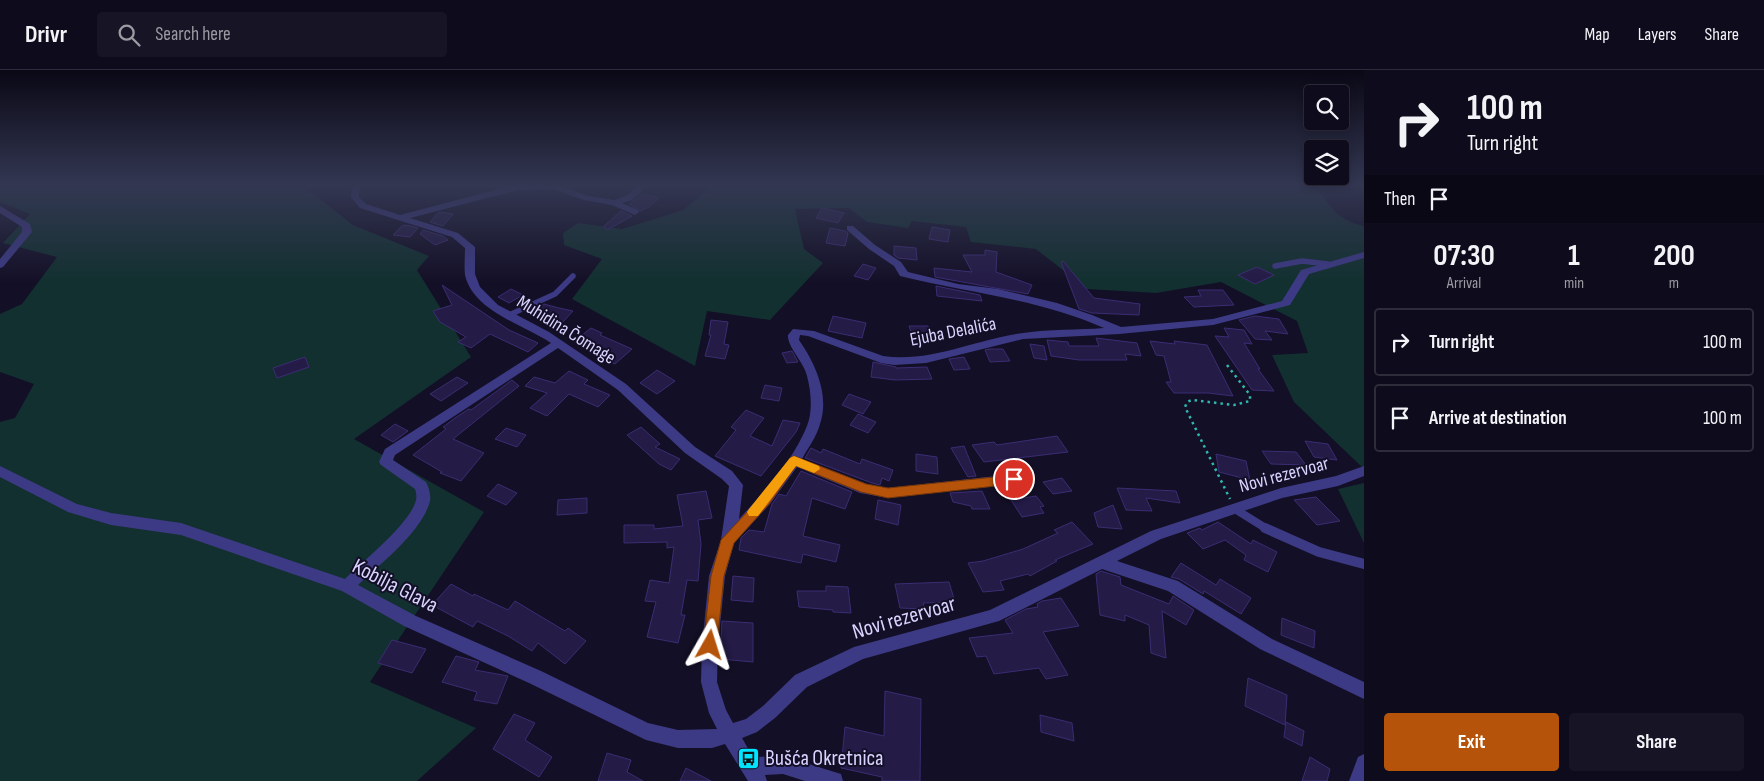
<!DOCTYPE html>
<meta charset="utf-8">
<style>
:root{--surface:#0e0b1c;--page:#171425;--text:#f1f3f6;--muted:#9b9ba3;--line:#2e2b3b;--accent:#b45309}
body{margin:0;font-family:"Sofia Sans Condensed",sans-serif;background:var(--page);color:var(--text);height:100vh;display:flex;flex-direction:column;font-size:19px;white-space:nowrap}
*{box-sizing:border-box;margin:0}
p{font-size:16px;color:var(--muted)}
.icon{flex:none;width:28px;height:28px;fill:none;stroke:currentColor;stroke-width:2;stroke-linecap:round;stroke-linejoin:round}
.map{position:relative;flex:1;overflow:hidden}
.drawer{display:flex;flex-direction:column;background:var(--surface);width:400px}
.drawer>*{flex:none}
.hud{background:#0e0b1c;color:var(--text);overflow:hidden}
.buttons{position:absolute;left:1304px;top:15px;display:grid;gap:10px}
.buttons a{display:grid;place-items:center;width:45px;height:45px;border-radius:5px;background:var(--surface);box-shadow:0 2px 8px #0003,0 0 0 1px var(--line);font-size:25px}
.pin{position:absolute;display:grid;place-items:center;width:42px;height:42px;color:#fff;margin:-21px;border:2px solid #fff;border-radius:50%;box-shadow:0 1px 5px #0007}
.me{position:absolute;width:55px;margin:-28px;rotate:6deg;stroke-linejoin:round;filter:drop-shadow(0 0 4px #0008)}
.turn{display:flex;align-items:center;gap:18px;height:105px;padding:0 20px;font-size:22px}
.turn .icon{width:65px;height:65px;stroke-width:2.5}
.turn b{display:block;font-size:35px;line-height:42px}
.then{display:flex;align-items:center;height:48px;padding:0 20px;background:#0003;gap:10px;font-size:19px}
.eta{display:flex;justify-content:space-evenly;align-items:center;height:85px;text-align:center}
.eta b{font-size:30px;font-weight:700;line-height:35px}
.primary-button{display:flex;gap:10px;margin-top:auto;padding:10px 20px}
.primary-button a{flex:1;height:58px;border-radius:5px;background:var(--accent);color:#fff;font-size:20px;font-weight:700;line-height:58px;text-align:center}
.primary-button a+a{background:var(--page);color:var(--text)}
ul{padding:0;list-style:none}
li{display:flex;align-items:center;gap:15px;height:68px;margin:0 10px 8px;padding:0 10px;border:2px solid var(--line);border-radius:5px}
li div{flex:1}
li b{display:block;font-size:19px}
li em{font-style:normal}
header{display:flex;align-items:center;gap:30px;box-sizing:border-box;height:70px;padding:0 25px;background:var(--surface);border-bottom:1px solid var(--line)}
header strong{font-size:24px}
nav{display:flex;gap:28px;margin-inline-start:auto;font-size:18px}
.search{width:350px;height:45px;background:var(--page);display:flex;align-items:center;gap:12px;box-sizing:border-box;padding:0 18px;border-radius:5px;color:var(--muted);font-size:19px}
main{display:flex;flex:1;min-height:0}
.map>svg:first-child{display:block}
.green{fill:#12302f}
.building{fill:#241b47;stroke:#3b2d73}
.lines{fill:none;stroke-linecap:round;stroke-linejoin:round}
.path{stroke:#2fb8b0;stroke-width:2.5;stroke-dasharray:2.5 4;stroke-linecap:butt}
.service-far2{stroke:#3d3a85;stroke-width:5.5}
.service-far1{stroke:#3d3a85;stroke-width:8}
.service{stroke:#3d3a85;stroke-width:10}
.minor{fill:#3d3a85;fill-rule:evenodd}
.route{fill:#b45309;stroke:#753606}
.slow{fill:#f59e0b}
.labels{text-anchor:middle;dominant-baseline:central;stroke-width:4;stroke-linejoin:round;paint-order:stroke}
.street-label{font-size:19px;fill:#d9d4ff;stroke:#130f26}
.near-street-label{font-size:22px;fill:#d9d4ff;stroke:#130f26}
.near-poi-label{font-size:22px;fill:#d9d4ff;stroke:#130f26;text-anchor:start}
</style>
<header>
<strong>Drivr</strong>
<div class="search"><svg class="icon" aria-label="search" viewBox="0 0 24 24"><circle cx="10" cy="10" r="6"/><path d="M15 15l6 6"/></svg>Search here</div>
<nav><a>Map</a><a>Layers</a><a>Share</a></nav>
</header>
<main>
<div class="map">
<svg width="1364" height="711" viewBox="0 0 1364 711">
<rect width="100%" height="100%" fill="#130f26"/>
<path class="green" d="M0,114H316L307,119L353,155L429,186L417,200L471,287L354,369L484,442L370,612L476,658L417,711H0V352L15,348L34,314L0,302V244L22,234L57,187L3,173L30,144L0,132Z
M716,114H1311C1333,133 1330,148 1364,156V399L1294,332L1272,285L1308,283L1297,251L1221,212L1156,223L1087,219L1036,179L971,172L966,157L912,151L908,158L867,152L849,138L795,139L804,179L823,193L770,250L707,241L695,296L572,229L602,189L564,175L563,163L578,153L622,159L683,140Z
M1364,413V473L1338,419Z"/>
<path class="building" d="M642,124L659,128L649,137L640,141L629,134Z
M822,138L844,143L838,153L816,148Z
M621,141L632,146L607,160L604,156Z
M438,143L440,142L453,144L443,156L430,152Z
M403,155L411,156L418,158L410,167L393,165Z
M932,157L950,160L948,172L929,169Z
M830,158L845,161L848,163L845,176L826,173Z
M423,160L443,166L448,170L435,175L420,164Z
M894,176L916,178L917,190L898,188L894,185Z
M985,180L997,182L996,202L1032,215L1028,224L935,207L934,198L972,202L963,185H985Z
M1063,191L1094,228L1140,234L1139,245L1092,243L1079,239L1061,192Z
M863,194L876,198L868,210L854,206Z
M1257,197L1274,205L1255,214L1238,205Z
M442,215L509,260L538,273L528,282L490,264L471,278L458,272L466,267L440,252L433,241L452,235Z
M936,216L980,225L982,231L937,226Z
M511,219L523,225L509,233L498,227Z
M1198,220H1223L1234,235L1194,237L1184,227L1201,226Z
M544,234L559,238L573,241L562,253L530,242Z
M833,246L866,253L862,268L828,261Z
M1255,246L1279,249L1288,264L1265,261L1272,270L1255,269L1239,250Z
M711,250L728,252L724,274L729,275L725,289L705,286L711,265H709Z
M909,256H928L934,271H914Z
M591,258L602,263L600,265L632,279L615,294L601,288L605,284L576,270Z
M1224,258L1244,260L1252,274L1244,273L1260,299H1258L1274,321L1252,320L1215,266L1229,267Z
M1096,268L1137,273L1141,286L1125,284L1127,290H1079L1051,286L1047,270L1068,272L1069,276H1099Z
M1150,271L1175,274L1174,271L1207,275L1233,326L1208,323H1174L1166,312H1171L1164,286L1156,285Z
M1030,274L1044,276L1047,290L1034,288Z
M989,279H1003L1010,291L990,292L985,280Z
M792,281L798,292L787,293L782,283Z
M305,287L309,297L277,308L273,298Z
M964,287L970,299L954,300L949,289Z
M873,292L896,297V298L927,297L932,309L895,310L871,307Z
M657,300L675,311L657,324L640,313Z
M569,301L588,310L584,314L610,325L598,337L569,324L547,346L530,338L547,323L525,316L534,307L555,313Z
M457,307L468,313L441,331L430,324Z
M512,310L519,316L453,369L484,383L461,411L440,403L442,402L413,385L446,359L443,357L455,348L469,339L471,340Z
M765,315L782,318L779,331L761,328Z
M849,324L871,332L863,344L842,335Z
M746,340L764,348L750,366L772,376L783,350L800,353L796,362L761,406L715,386L736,360L731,357Z
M858,344L876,352L868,363L850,355Z
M395,354L408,361L393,372L381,365Z
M641,357L660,374L655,377L680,389L671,400L659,394L627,365Z
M506,358L526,365L517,377L495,369Z
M1057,366L1068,382L984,392L972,375L994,372L997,375Z
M1305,371L1328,374L1337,390L1314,387Z
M964,376L976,406L968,407L951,378Z
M811,378L821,383L823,379L860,394L862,389L893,400L889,411L882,408L880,415L872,413L805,388Z
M1262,381L1296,382L1306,395L1271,394Z
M916,384L937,387L938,404L916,401Z
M1216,384L1246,391L1250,410L1219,402Z
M801,401L852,422L845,439L812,428L803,466L840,475L836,492L803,484L801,493L739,480L741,468L749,460L764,462L772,434L779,424L786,426Z
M1062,408L1072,421L1053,424L1043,412Z
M498,414L517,423L506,435L487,426Z
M1117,418L1176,421L1180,433L1146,428L1152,441L1126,440Z
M706,421L712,448L698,450L701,474L698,511L687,510L681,545H685L678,573L647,567L656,532L645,531L650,510L669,513L674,477L667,478V472L624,473V455H654V459L683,456L677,425Z
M982,421L990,439H972L971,436L953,432L950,423Z
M1036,426L1044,436L1040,437L1044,443L1022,447L1011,430Z
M1316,427L1340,451L1317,455L1294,430Z
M587,428V443L557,445L558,430Z
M878,430L901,435L898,455L875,449Z
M1113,435L1122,459L1098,457L1094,443Z
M1072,452L1093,474L1055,490L1057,491L1030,506L1028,504L1000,511L1004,520L983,522L968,493L983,491L1023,479L1058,463L1054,460Z
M1218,452L1251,474L1253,470L1277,482L1268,502L1244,490L1246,485L1225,470L1203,479L1187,463L1200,458L1202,460Z
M1181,493L1216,515L1220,509L1251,528L1241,544L1204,521L1203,524L1179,509L1171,507Z
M1101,501L1120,507L1121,515L1169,534L1173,526L1194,540L1186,555L1162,541L1166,588L1151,583L1149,555L1125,545V551L1100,545L1096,504Z
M733,506L754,508L753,532L731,530Z
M949,512L955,532L923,533L925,539L900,538L895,514Z
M451,514L473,526L474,524L508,540L515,531L565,561L568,558L586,571L565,594L538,573L532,581L508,566L477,551L473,557L432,535Z
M826,516L848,517L851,543L833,542V540L799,537L797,521H826Z
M1061,528L1079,556L1043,562L1068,605L1046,609L1039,598L994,604L986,586L977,587L969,568L1013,563L1005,550L1026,539L1038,537L1037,534L1042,531Z
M1282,548L1315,561L1314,578L1281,565Z
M722,551L753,553V592L720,589Z
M392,570L426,579L412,603L378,593Z
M456,586L479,592L475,600L508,606L497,634L474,630L477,622L442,612Z
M1248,608L1287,625L1285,655L1245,636Z
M885,621L921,629L920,711H882V707L841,698L845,657L884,666Z
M514,644L535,653L525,670L552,687L539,707L493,679Z
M1040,645L1072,653L1074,671L1041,662Z
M1286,652L1304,661L1302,676L1284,667Z
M607,683L631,690L627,702L643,711H598Z
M1310,687L1330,699L1327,711H1302Z
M686,698L711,711H680Z"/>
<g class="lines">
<path class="path" d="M1227,295L1250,325V331L1234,335L1192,330L1187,332L1185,337L1230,429"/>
<path class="service-far2" d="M1275,196L1302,191L1328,194
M509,245L555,224L573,206"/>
<path class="service-far1" d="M1235,439L1267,459"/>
<path class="service" d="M1265,458L1319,482L1364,494"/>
<path class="minor" d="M352,114H360L359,127L366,134L400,145L518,114L557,115L589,126L614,130L626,126L640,114H649L632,130L622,133L638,140L639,142L635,145L612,135L584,130L556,120L538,119L518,120L410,148L458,163L475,177V204L480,217L498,235L549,262L626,314L695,377L732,401L743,415L739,449C764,422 793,391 807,356C813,341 811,321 807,306C804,292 787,277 788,265L793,259L814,261L883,286C931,293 976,269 1023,263C1050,259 1078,260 1104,258C1039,229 969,223 900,206L894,196L869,179L847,160V156H853L875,175L901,192L908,202L958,214L998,219L1057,233L1092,245L1121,257L1213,249L1282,231L1301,200L1364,182V188L1309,204L1290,235L1213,255L1119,264L1023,269L926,293L894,295L881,293L808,266L800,265L799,270C815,293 830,325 820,354C817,366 808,378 802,389L867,414L888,418L1014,404L1019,405L1021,409L1019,413L1014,414L888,428L860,423L797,397L770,434L734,473L725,506L718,575L717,612L726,640L733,653L746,649L763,636L795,605L854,577L990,540L1151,461L1281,418L1336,406L1364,396V406L1338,416L1282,428L1161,469L1117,491L1178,511L1272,569L1364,612V629L1260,579L1168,521L1102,499L999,551L863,589L807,617L775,648L757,662L742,668L753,687L783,686L841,704L843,711H805L783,704L765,705L767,711H748L725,674L712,678H678L646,670L529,613L404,556L342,521L181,465L111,455L68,442L0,407V396L77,434L111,443L181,453L345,509C362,492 411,453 416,430C417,427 416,422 415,419L381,395L379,392L385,379L551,273C524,255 473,241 465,205C464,197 465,186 465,178L452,167L360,138L351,127ZM558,278L618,320L685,383L722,409L729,416L721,470L709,506L702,575L701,612L709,643L717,659L678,660L648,653L541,601L416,546L358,515C380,494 422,462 430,431C431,425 429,418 426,412L393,390L395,385Z
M1358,114H1364V119Z
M0,136L30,154L32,162L3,197L0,198V189L22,162V157L0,143Z
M1364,684V711H1349L1358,687Z"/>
</g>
<linearGradient id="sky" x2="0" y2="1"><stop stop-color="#0a0815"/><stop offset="0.54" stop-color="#333752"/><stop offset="1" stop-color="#333752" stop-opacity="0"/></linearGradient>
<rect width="1364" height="213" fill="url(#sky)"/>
<path class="route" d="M794,386L866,414L888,418L1014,405L1018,406L1020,409L1018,413L1014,414L888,428L861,422L796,396L769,434L734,473L724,506L717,575L715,580L710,582L705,580L703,575L711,506L721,470L761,427L790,388Z"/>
<path class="slow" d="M794,386L819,396L820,399L814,403L796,396L758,446H749L747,442L749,439L790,388Z"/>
<defs>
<symbol id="bus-square" viewBox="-11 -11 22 22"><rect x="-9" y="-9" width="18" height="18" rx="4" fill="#00e5ff" stroke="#130f26"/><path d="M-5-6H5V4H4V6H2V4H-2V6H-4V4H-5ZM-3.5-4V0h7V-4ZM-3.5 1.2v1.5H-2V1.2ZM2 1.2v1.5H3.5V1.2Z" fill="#111"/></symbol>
</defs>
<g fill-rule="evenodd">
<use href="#bus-square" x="736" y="676" width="25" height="25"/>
</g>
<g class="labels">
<g class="street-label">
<text transform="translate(566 260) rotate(32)">Muhidina Čomage</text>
<text transform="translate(953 262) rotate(-11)">Ejuba Delalića</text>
<text transform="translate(1284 405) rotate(-15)">Novi rezervoar</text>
</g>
<g class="near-street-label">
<text transform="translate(395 516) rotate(27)">Kobilja Glava</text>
<text transform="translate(904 548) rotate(-16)">Novi rezervoar</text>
</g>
<g class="near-poi-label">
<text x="765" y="688">Bušća Okretnica</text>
</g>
</g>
</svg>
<div class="buttons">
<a><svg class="icon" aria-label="search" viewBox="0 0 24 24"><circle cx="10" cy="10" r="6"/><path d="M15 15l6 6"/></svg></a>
<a><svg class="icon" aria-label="layers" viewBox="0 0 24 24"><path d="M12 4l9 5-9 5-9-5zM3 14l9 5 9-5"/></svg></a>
</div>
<div class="pin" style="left:1014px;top:409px;background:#d93025"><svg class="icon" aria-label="arrive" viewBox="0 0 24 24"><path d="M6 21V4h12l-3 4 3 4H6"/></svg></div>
<svg class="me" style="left:710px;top:575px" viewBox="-20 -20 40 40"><path d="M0-17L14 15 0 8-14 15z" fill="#b45309" stroke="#fff" stroke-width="4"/></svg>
</div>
<section class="drawer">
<div class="hud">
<div class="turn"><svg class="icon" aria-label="right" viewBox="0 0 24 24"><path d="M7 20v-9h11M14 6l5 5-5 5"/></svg><div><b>100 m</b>Turn right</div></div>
<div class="then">Then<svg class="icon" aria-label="arrive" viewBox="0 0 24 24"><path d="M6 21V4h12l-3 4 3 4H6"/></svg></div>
</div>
<div class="eta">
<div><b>07:30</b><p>Arrival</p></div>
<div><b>1</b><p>min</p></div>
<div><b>200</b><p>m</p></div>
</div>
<ul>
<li><svg class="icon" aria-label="right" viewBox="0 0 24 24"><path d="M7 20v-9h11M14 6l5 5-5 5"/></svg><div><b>Turn right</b></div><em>100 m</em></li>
<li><svg class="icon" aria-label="arrive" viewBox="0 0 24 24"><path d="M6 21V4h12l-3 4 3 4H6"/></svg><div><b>Arrive at destination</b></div><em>100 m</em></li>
</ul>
<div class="primary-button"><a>Exit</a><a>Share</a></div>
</section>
</main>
